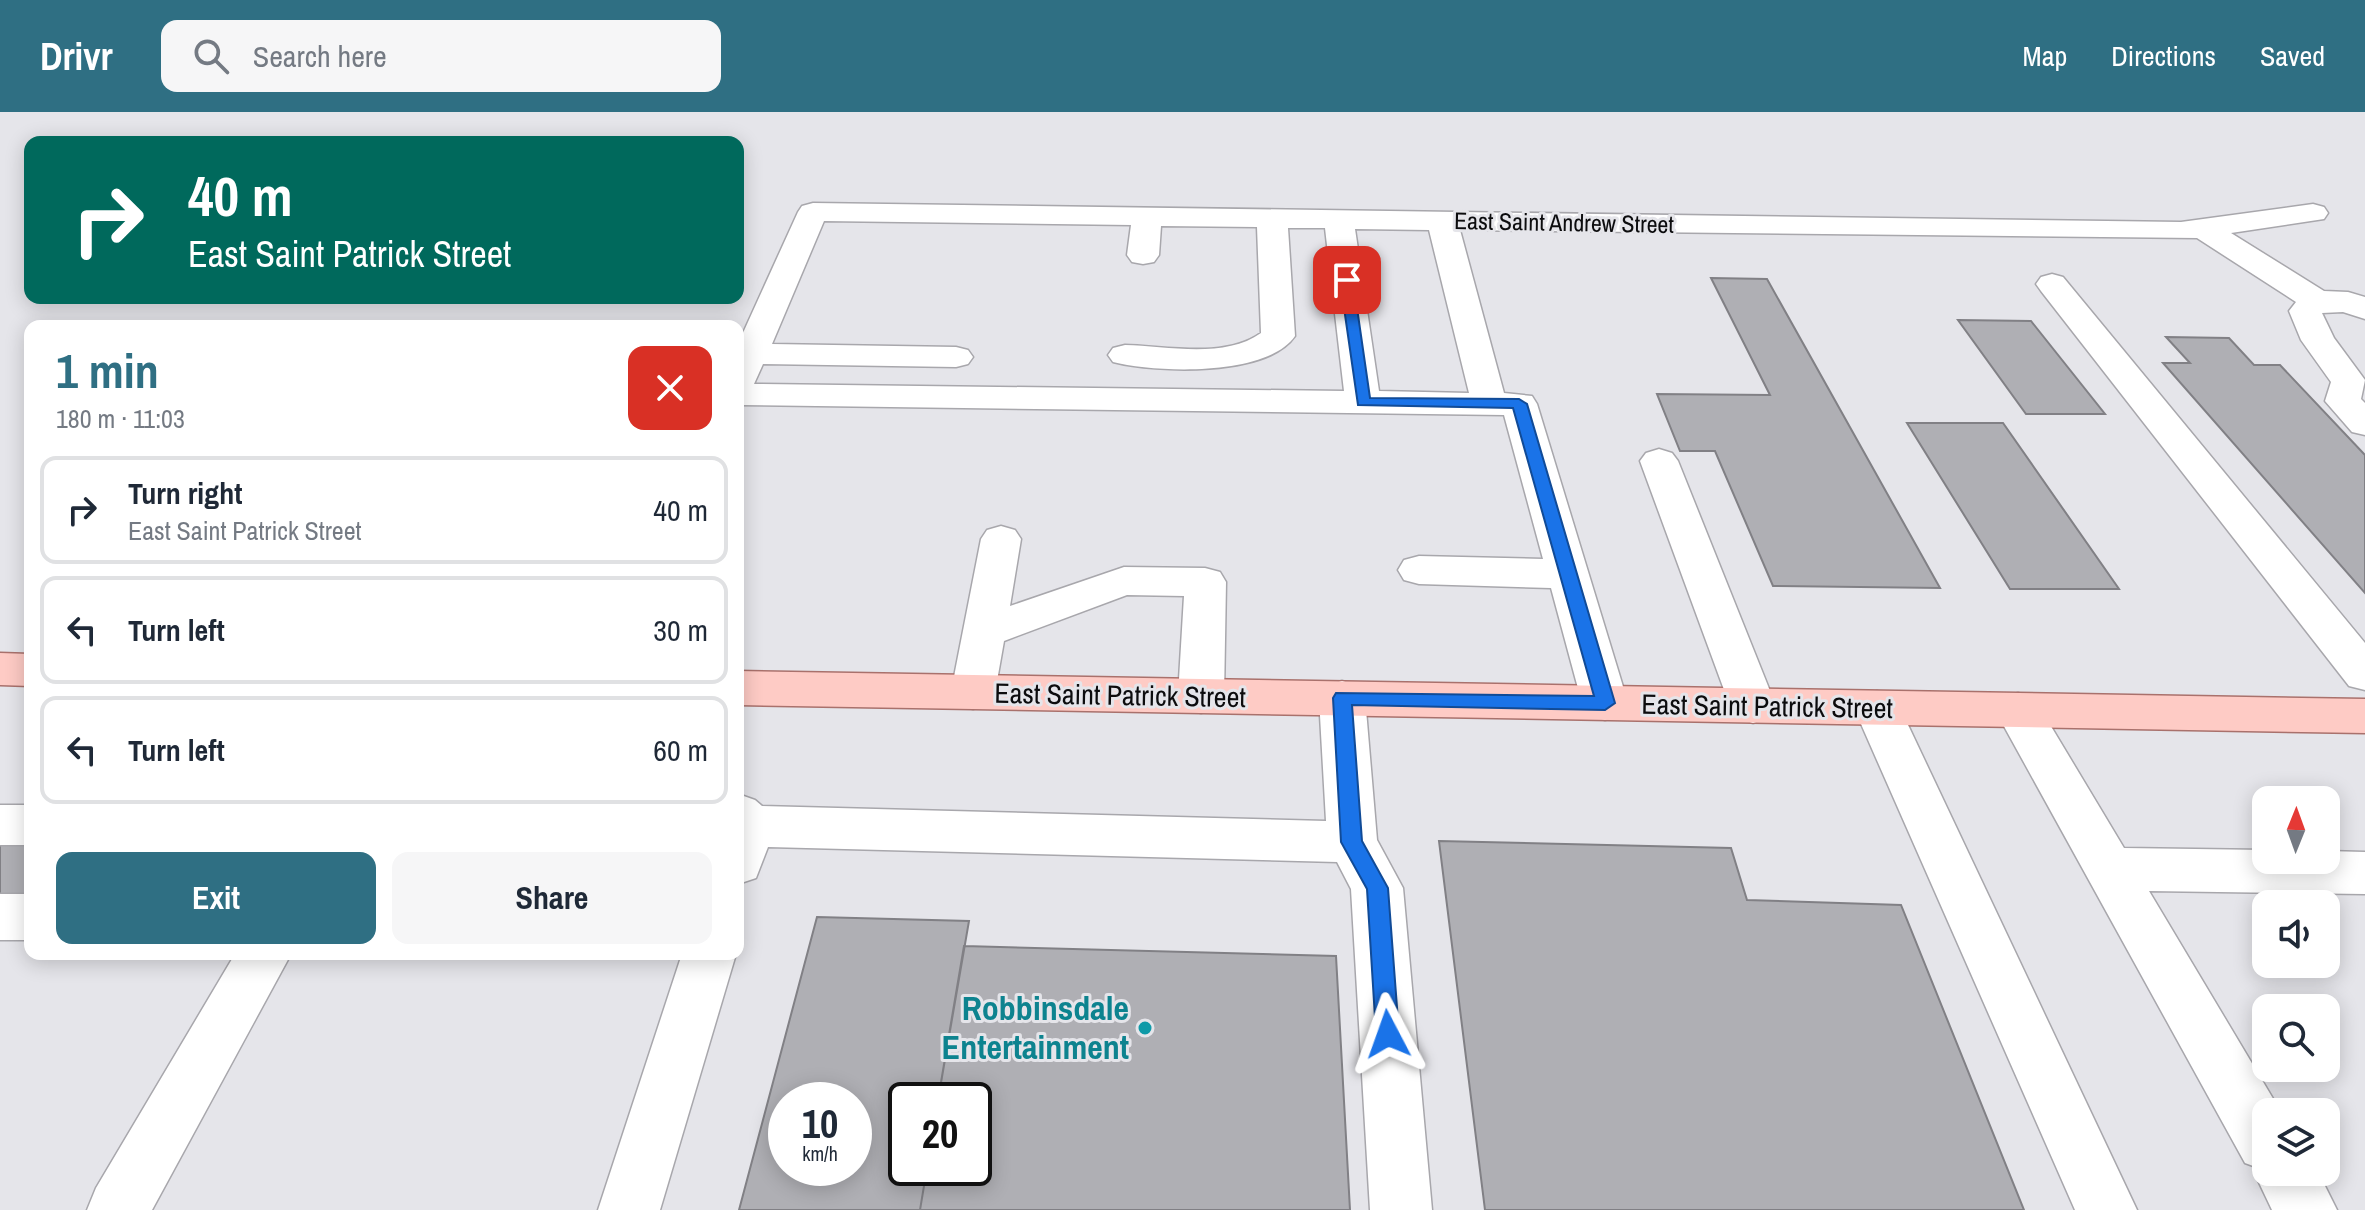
<!DOCTYPE html>
<meta charset="utf-8">
<style>
:root{--surface:#fff;--page:#f6f6f7;--text:#1f2937;--muted:#747a83;--line:#e0e1e3;--accent:#2f6f83}
body{margin:0;font-family:"Archivo Narrow",sans-serif;background:var(--page);color:var(--text);height:100vh;display:flex;flex-direction:column;font-size:30px;white-space:nowrap}
*{box-sizing:border-box;margin:0}
p{font-size:26px;color:var(--muted)}
.icon{flex:none;width:44px;height:44px;fill:none;stroke:currentColor;stroke-width:2;stroke-linecap:round;stroke-linejoin:round}
.map{position:relative;flex:1;overflow:hidden}
.side{position:absolute;left:24px;top:208px;width:720px;height:640px;display:flex;flex-direction:column;background:var(--surface);border-radius:16px;box-shadow:0 4px 20px #0003}
.side>*{flex:none}
.guide{position:absolute;left:24px;top:24px;width:720px;height:168px;border-radius:16px;box-shadow:0 4px 20px #0003;background:#00695c;color:#fff;overflow:hidden}
.needle{width:52px;rotate:1deg}
.buttons{position:absolute;left:2252px;top:674px;display:grid;gap:16px}
.buttons a{display:grid;place-items:center;width:88px;height:88px;border-radius:16px;background:var(--surface);box-shadow:0 4px 20px #0003;font-size:40px}
.speed{position:absolute;left:768px;top:970px;display:flex;gap:16px;font-size:40px;font-weight:700;text-align:center}
.speed>*{display:grid;place-content:center;width:104px;height:104px;border-radius:50%;background:var(--surface);box-shadow:0 4px 20px #0003;line-height:1}
.speed small{font-size:20px;font-weight:400}
.speed .limit{border:4px solid #111;border-radius:12px;background:#fff;color:#111}
.pin{position:absolute;display:grid;place-items:center;width:68px;height:68px;color:#fff;margin:-34px;border-radius:16px;box-shadow:0 4px 12px #0006}
.me{position:absolute;width:88px;margin:-44px;rotate:356deg;stroke-linejoin:round;filter:drop-shadow(0 0 6px #0008)}
.turn{display:flex;align-items:center;gap:28px;height:168px;padding:0 32px;font-size:36px}
.turn .icon{width:104px;height:104px;stroke-width:2.5}
.turn b{display:block;font-size:56px;line-height:68px}
.round{display:grid;place-items:center;flex:none;width:84px;height:84px;border-radius:16px;background:var(--page)}
.head{display:flex;align-items:center;justify-content:space-between;height:136px;padding:0 32px}
h1{font-size:48px;font-weight:800;line-height:60px;color:var(--accent)}
.action{display:flex;gap:16px;margin-top:auto;padding:16px 32px}
.action a{flex:1;height:92px;border-radius:16px;background:var(--accent);color:#fff;font-size:32px;font-weight:800;line-height:92px;text-align:center}
.action a+a{background:var(--page);color:var(--text)}
ul{padding:0;list-style:none}
li{display:flex;align-items:center;gap:24px;height:108px;margin:0 16px 12px;padding:0 16px;border:4px solid var(--line);border-radius:16px}
li div{flex:1}
li b{display:block;font-size:30px}
li em{font-style:normal}
header{display:flex;align-items:center;gap:48px;box-sizing:border-box;height:112px;padding:0 40px;background:var(--accent);color:#fff}
header strong{font-size:38px}
nav{display:flex;gap:44px;margin-inline-start:auto;font-size:28px}
.search{width:560px;height:72px;background:var(--page);display:flex;align-items:center;gap:20px;box-sizing:border-box;padding:0 28px;border-radius:16px;color:var(--muted);font-size:30px}
.map>svg:first-child{display:block}
.building{fill:#afafb4;stroke:#818085;stroke-width:2;fill-rule:evenodd}
.lines{fill:none;stroke-linecap:round;stroke-linejoin:round}
.minor-casing{stroke:#a8a7ac;stroke-width:3}
.major-casing{stroke:#a9716c;stroke-width:3}
.minor{fill:#fff;fill-rule:evenodd}
.major{fill:#fecbc5;fill-rule:evenodd}
.route{fill:#1a73e8;stroke:#114b97;stroke-width:2}
.culture-dot{fill:#0f9aa8;stroke:#e5e5ea;stroke-width:3}
.labels{text-anchor:middle;dominant-baseline:central;stroke-width:6;stroke-linejoin:round;paint-order:stroke}
.far-street-label{font-size:24px;fill:#0c0c0e;stroke:#e5e5ea}
.street-label{font-size:28px;fill:#0c0c0e;stroke:#e5e5ea}
.near-culture-label{font-size:34px;font-weight:bold;fill:#0d838f;stroke:#e5e5ea;text-anchor:end}
</style>
<header>
<strong>Drivr</strong>
<div class="search"><svg class="icon" aria-label="search" viewBox="0 0 24 24"><circle cx="10" cy="10" r="6"/><path d="M15 15l6 6"/></svg>Search here</div>
<nav><a>Map</a><a>Directions</a><a>Saved</a></nav>
</header>
<div class="map">
<svg width="2365" height="1098" viewBox="0 0 2365 1098">
<rect width="100%" height="100%" fill="#e5e5ea"/>
<path class="building" d="M1711,166L1767,167L1940,476L1773,474L1715,339H1680L1657,282L1770,283Z
M1958,208L2031,209L2105,302H2026Z
M2166,225L2229,226L2254,253H2280L2365,343V481L2163,251H2190Z
M1907,311H2003L2119,477H2010Z
M0,728H30V795H0Z
M1439,729L1731,736L1747,788L1901,793L2024,1098H1485Z
M817,805L969,809L938,988H906V1056H927L920,1098H739ZM786,988H854V1056H786Z
M964,834L1336,844L1350,1098H920L927,1056H974V988H938Z"/>
<g class="lines">
<defs>
<path id="minor" d="M813,91L2181,110L2313,92L2324,95L2328,101L2324,107L2231,121L2324,179L2348,180L2365,185V207L2343,200L2322,201L2334,226L2365,268L2361,287L2365,291V323L2352,320L2325,289L2331,270L2301,228L2289,199L2296,190L2197,126L1460,118L1504,281L1532,284L1537,292L1628,591L1621,603L1605,608L1589,603L1582,591L1551,476L1419,472L1404,468L1398,458L1404,448L1419,444L1543,447L1504,303L738,293V232L798,100L802,94ZM824,109L1131,113L1127,143L1132,150L1143,152L1154,150L1159,143L1161,114L1257,115L1261,221C1225,247 1167,234 1125,233L1113,236L1108,243L1113,250C1156,261 1267,265 1295,224L1288,116H1325L1344,279L754,272L763,252L956,255L968,252L973,245L968,238L956,235L772,232ZM1355,117L1429,118L1469,281L1379,279Z
M2052,162L2063,165L2365,531V578L2349,574L2041,179L2036,172L2041,165Z
M1659,337L1672,341L1678,349L1776,594L1769,606L1753,611L1737,606L1730,594L1640,349L1646,341Z
M1001,414L1015,418L1021,427L1010,494L1124,455L1205,456L1220,460L1226,470L1224,584L1217,596L1201,601L1185,596L1178,584L1184,484L1127,483L1004,529L995,580L989,592L973,597L957,592L951,580L981,427L987,418Z
M1342,569L1358,574L1365,586L1377,728L1403,776L1432,1098H1370L1351,777L1337,750L768,735L756,766L738,772V682L755,688L762,694L1326,709L1319,586L1326,574Z
M1877,579L1893,584L1900,596L2137,1098H2075L1854,596L1861,584Z
M2018,581L2034,586L2124,736L2266,738V748H2326V739L2365,740V782L2149,779L2281,1000H2266V1060H2318L2337,1098H2272L2254,1060L2256,1055L2245,1051L1995,598L2002,586Z
M0,693H30V733H0Z
M0,782H30V828H0Z
M235,842H291L152,1098H87L96,1076Z
M682,842H736L660,1098H598Z"/>
<path id="major" d="M0,541L30,542V574L0,573Z
M738,559L2365,587V621L738,593Z"/>
</defs>
<use href="#minor" class="minor-casing"/>
<use href="#major" class="major-casing"/>
<use href="#minor" class="minor"/>
<use href="#major" class="major"/>
</g>
<path class="route" d="M1347,164L1353,168L1370,286L1519,287L1527,292L1615,591L1605,598L1352,593L1362,729L1388,776L1399,922L1396,930L1388,933L1380,930L1376,922L1367,777L1341,730L1333,586L1336,581L1594,584L1513,296L1358,293L1340,168Z"/>
<circle class="culture-dot" cx="1145" cy="916" r="8"/>
<g class="labels">
<g class="far-street-label">
<text transform="translate(1564 110) rotate(1)">East Saint Andrew Street</text>
</g>
<g class="street-label">
<text transform="translate(1120 583) rotate(1)">East Saint Patrick Street</text>
<text transform="translate(1767 594) rotate(1)">East Saint Patrick Street</text>
</g>
<g class="near-culture-label">
<text x="1129" y="896">Robbinsdale<tspan x="1129" dy="39">Entertainment</tspan></text>
</g>
</g>
</svg>
<div class="buttons">
<a><svg class="needle" viewBox="-14 -14 28 28"><path d="M0-13l5 13h-10z" fill="#e53935"/><path d="M0 13l5-13h-10z" fill="#747a83"/></svg></a>
<a><svg class="icon" aria-label="sound" viewBox="0 0 24 24"><path d="M4 9h4l5-4v14l-5-4H4zM17 9q2 3 0 6"/></svg></a>
<a><svg class="icon" aria-label="search" viewBox="0 0 24 24"><circle cx="10" cy="10" r="6"/><path d="M15 15l6 6"/></svg></a>
<a><svg class="icon" aria-label="layers" viewBox="0 0 24 24"><path d="M12 4l9 5-9 5-9-5zM3 14l9 5 9-5"/></svg></a>
</div>
<div class="speed"><div>10<small>km/h</small></div><div class="limit">20</div></div>
<div class="pin" style="left:1347px;top:168px;background:#d93025"><svg class="icon" aria-label="arrive" viewBox="0 0 24 24"><path d="M6 21V4h12l-3 4 3 4H6"/></svg></div>
<svg class="me" style="left:1388px;top:922px" viewBox="-20 -20 40 40"><path d="M0-17L14 15 0 8-14 15z" fill="#1a73e8" stroke="#fff" stroke-width="4"/></svg>
<div class="guide">
<div class="turn"><svg class="icon" aria-label="right" viewBox="0 0 24 24"><path d="M7 20v-9h11M14 6l5 5-5 5"/></svg><div><b>40 m</b>East Saint Patrick Street</div></div>
</div>
<section class="side">
<div class="head"><div><h1>1 min</h1><p>180 m · 11:03</p></div><a class="round" style="background:#d93025;color:#fff"><svg class="icon" aria-label="close" viewBox="0 0 24 24"><path d="M6 6l12 12M18 6L6 18"/></svg></a></div>
<ul>
<li><svg class="icon" aria-label="right" viewBox="0 0 24 24"><path d="M7 20v-9h11M14 6l5 5-5 5"/></svg><div><b>Turn right</b><p>East Saint Patrick Street</p></div><em>40 m</em></li>
<li><svg class="icon" aria-label="left" viewBox="0 0 24 24"><path d="M17 20v-9H6M10 6l-5 5 5 5"/></svg><div><b>Turn left</b></div><em>30 m</em></li>
<li><svg class="icon" aria-label="left" viewBox="0 0 24 24"><path d="M17 20v-9H6M10 6l-5 5 5 5"/></svg><div><b>Turn left</b></div><em>60 m</em></li>
</ul>
<div class="action"><a>Exit</a><a>Share</a></div>
</section>
</div>
